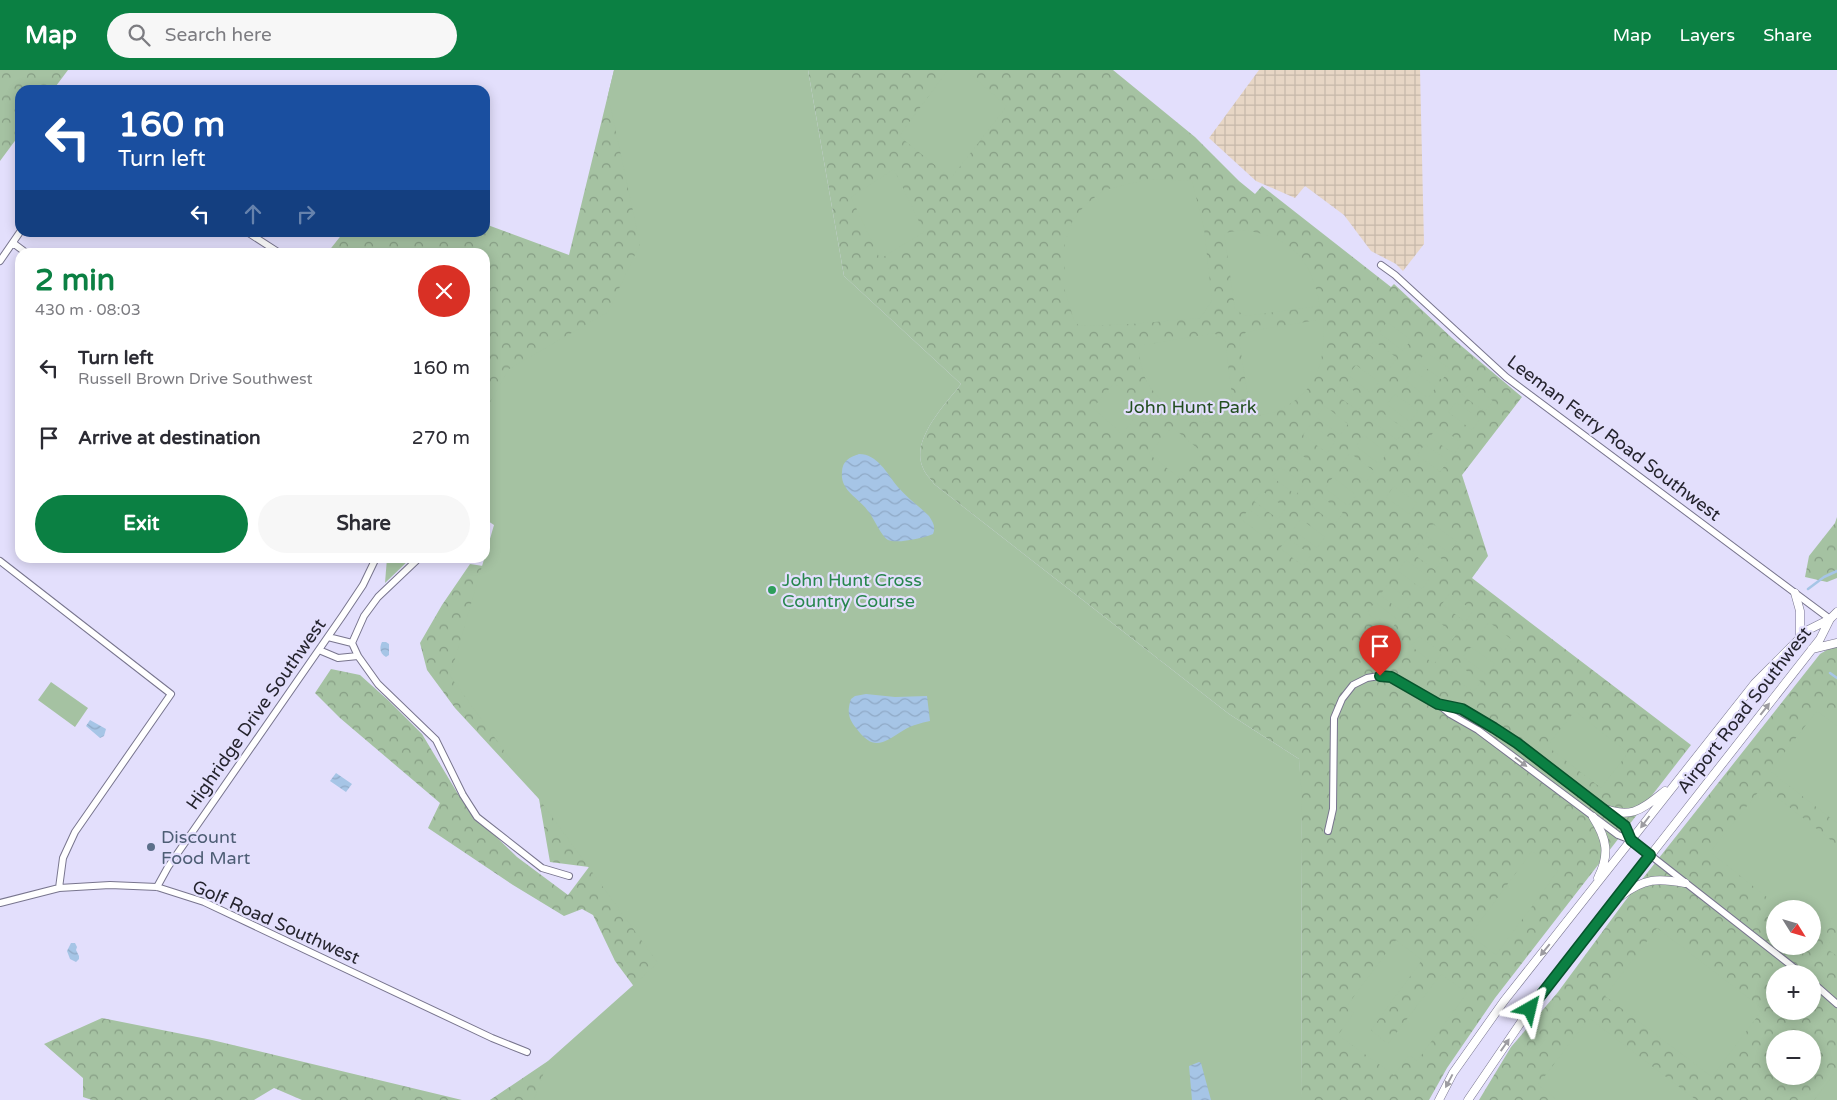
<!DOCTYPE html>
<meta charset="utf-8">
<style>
:root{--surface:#fff;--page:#f7f7f7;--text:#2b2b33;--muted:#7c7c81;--accent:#0b8043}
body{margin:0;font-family:"Varela Round",sans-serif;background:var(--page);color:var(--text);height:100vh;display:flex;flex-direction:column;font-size:19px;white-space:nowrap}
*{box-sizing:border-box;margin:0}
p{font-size:16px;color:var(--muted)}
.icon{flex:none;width:28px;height:28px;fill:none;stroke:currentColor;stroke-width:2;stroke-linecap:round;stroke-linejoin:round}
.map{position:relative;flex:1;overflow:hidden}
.details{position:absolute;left:15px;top:178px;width:475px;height:315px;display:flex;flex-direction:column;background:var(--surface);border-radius:15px;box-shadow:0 2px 12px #0003}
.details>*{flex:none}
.banner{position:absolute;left:15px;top:15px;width:475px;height:152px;border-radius:15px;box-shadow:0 2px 12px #0003;background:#1a4fa0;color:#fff;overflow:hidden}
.needle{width:32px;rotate:127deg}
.fabs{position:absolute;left:1766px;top:830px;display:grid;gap:10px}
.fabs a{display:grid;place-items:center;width:55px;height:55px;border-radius:50%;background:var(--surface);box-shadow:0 2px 12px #0003;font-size:25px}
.pin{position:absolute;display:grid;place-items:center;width:42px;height:42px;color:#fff;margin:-51px -21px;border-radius:50% 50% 50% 0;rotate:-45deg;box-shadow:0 0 5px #0007}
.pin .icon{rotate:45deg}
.me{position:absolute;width:55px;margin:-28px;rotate:37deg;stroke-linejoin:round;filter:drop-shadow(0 0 4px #0008)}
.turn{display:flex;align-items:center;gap:18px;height:105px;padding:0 20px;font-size:22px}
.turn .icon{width:65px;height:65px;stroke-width:2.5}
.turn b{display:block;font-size:35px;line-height:42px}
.lanes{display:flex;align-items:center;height:48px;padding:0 20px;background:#0003;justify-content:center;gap:25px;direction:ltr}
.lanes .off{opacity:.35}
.round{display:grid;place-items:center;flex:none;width:52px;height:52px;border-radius:26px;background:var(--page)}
.overview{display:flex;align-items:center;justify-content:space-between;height:85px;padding:0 20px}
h1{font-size:30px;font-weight:800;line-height:38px;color:var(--accent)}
.button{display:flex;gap:10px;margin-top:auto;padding:10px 20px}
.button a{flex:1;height:58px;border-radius:30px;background:var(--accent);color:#fff;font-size:20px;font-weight:800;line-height:58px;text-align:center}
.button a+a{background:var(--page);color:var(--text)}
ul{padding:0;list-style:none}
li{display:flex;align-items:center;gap:15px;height:70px;padding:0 20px}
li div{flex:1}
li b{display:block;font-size:19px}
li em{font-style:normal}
header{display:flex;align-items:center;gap:30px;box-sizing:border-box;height:70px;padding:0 25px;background:var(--accent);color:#fff}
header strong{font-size:24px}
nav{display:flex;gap:28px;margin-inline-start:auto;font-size:18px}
.search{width:350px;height:45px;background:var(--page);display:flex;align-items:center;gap:12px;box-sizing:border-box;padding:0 18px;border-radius:28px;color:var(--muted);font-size:19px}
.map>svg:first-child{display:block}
.industrial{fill:url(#industrial-grid)}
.forest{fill:url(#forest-crowns);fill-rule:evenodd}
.pitch{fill:#a5c2a2}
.water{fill:url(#water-waves)}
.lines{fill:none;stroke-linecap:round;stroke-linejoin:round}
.stream{stroke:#a6c5e6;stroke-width:2.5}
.minor-casing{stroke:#78758e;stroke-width:8}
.tertiary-casing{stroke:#78758e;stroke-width:9}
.minor{stroke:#fff;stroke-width:6}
.tertiary{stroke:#fff;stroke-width:8}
.oneway{fill:#9d9ca1}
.route-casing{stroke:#07532c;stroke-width:12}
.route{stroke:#0b8043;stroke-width:9}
.leisure-dot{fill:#2e9e5b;stroke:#e3dffc;stroke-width:2}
.service-dot{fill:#5c6f8a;stroke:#e3dffc;stroke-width:2}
.labels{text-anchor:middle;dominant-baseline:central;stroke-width:4.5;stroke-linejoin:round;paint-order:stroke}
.park-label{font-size:18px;fill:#224d1f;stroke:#e3dffc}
.street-label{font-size:18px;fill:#25242e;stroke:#e3dffc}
.leisure-label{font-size:18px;fill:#27864d;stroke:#e3dffc;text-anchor:start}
.service-label{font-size:18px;fill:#4e5e75;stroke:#e3dffc;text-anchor:start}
</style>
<header>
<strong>Map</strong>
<div class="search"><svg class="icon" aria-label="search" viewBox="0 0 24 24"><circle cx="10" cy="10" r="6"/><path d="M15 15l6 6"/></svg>Search here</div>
<nav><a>Map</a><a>Layers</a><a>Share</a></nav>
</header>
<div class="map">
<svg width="1837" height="1030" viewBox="0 0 1837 1030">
<defs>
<pattern id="industrial-grid" width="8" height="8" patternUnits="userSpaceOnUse" patternTransform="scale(1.25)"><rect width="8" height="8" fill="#e7d6c5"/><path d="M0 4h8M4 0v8" fill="none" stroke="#c6b8aa"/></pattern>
<pattern id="forest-crowns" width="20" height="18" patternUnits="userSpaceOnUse" patternTransform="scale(1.25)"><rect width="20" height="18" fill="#a5c2a2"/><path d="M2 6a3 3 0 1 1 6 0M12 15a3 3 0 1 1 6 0" fill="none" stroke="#869d84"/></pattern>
<pattern id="water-waves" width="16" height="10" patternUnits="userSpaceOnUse" patternTransform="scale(1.25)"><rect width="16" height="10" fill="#a6c5e6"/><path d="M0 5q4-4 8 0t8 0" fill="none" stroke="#8fa9c6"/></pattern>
</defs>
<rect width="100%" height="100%" fill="#e3dffc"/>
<path class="industrial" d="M1259,0H1420L1424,174L1403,201L1396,194L1371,181L1344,145L1305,116L1295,128L1256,111L1209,68Z"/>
<path class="forest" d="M0,0H68L53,20H20V64L0,91Z
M614,0L666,184L485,405V182H328L343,163L485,162V154L569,185Z
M808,0H1113L1195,67L1239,111L1255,124L1262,116L1391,217L1394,214L1452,268L1522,327L1462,405L1488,486L1472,508L1691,675L1495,928L1447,998L1429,1030H1301L1302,774L1299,689L1229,644L934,414C931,409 925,404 923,398C910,370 945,335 961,314L844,206Z
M1837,447V508L1827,512L1805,507L1809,486L1835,453Z
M387,488H411L385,513Z
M470,494L490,497L666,902L644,930L615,891L593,845L582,839L564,846L513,815L428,758L440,733L340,648L315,623L331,599L360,605L388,630L422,664L458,724L480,751L517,787L568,825L589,797L550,792L539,729L455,638L427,600L420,573L442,535Z
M1837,577V1030H1479L1511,977L1558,922L1625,831L1820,584L1830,578ZM1775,839H1812V876H1775ZM1775,904H1812V941H1775ZM1775,969H1812V1006H1775Z
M102,948L212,970L462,1030H302L274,1018L254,1030H92L83,1027V1008L44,974Z
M548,991L553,997L549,1030H490Z"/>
<path class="pitch" d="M614,0H808L844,206L961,314C945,335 910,370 923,398C925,404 931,409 934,414L1229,644L1299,689L1301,716L1302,774L1301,1030H534L548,991L658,893L450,606L494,455L485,449V341L509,299L608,242L640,174L608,25Z
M948,0H965L1007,36L951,108L899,66Z
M894,99L924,162L880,189L851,127Z
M1149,109L1192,111L1204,158L1212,231L1200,248L1132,254L1079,256L1074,250L1065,221V172L1073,150L1085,135L1104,120Z
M1243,160C1292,167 1311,188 1320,236L1245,246L1235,239L1224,163Z
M1323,249C1325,284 1322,315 1288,335C1284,337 1279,341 1275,342C1267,344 1259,345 1251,346L1239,270L1246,262Z
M1387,252L1411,270L1403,281L1379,263Z
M1214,263L1225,271L1235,348C1222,350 1205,355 1192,350C1177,346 1153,325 1146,310C1141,299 1140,288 1138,276Z
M1374,271L1397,288L1389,299L1366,282Z
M1426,282L1450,299L1442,310L1418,292Z
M1356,295L1379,312L1371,323L1348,305Z
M1413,300L1436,317L1428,328L1405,310Z
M1342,312L1366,330L1358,341L1334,323Z
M1114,313L1144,337L1122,364L1093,338Z
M1469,314L1493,331L1485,342L1461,324Z
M1395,324L1418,341L1410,352L1387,334Z
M1456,332L1480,349L1472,360L1448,342Z
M1325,336L1348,354L1340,365L1316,347Z
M1381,342L1405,359L1397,370L1373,352Z
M1311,354L1335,372L1327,383L1303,365Z
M1438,356L1462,373L1454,384L1430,367Z
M1172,357L1203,383L1181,409L1149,384Z
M1364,365L1387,383L1379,394L1356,376Z
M1425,374L1448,391L1440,402L1417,385Z
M1293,379L1317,396L1309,407L1285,389Z
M1350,383L1374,401L1366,412L1342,394Z
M1280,397L1304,414L1296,425L1272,407Z
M1333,407L1356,425L1348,436L1325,418Z
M1394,416L1417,433L1409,444L1386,427Z
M1262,421L1286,438L1278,449L1254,431Z
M1319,425L1343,443L1335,454L1311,436Z
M1249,439L1272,456L1264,467L1241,449Z
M1301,449L1325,467L1317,478L1293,460Z
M1433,454L1457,472L1449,483L1425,465Z
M1288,468L1311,485L1303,496L1280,478Z
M1420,472L1443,490L1435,500L1412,483Z
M1406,490L1430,508L1422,519L1398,501Z
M1388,514L1412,532L1404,543L1380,525Z
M1450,523L1473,541L1465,552L1442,534Z
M1375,532L1398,550L1390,561L1367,543Z
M1432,547L1456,565L1448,575L1424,558Z
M1489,552L1512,570L1504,581L1481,563Z
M1419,566L1442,583L1434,594L1411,576Z
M1471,577L1495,594L1487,605L1463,587Z
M1458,594L1481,612L1473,622L1450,605Z
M51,612L88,638L75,657L38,630Z
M1575,641L1628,683L1601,718L1547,676Z
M1817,641L1837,656V753L1770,701Z
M1763,716L1837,775V842L1818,867L1813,863L1812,839H1782L1710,782Z
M1532,781L1558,801L1496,885L1470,865Z
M1657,858L1763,939L1712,1007L1605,926Z
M1837,863V886L1826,878Z
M1396,870L1422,890L1371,960L1388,974L1441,904L1467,923L1417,991L1409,985L1394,1005L1338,965L1354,943L1346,937Z
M1589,948L1695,1029L1694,1030H1557L1538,1015Z
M1837,1000V1030H1814Z"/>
<path class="water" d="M859,384C877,384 887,403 897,416C906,427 919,436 929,446C933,452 936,457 933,464C924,468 897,474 888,470C881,466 874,448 868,441C858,427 840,421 842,402C842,391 850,387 859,384Z
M382,572H386L389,574V585L386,587C380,584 379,578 382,572Z
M866,624L895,627L927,626L930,651C921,653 912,655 904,660C883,673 874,682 856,658C848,648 847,641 851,629L855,626Z
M90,650L106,659L104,666L100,668L86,656Z
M336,703L352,714L346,722L330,711Z
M71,873H75L77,877L76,880L79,886V889L76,892L70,889L67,881Z
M1199,992L1201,993L1211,1030H1192L1189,996Z"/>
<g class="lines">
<path class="stream" d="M1808,519L1824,507L1837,501
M1830,603L1837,608"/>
<defs>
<path id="minor" d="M247,162L278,182
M13,173L25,182
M0,191L20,162
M1381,195L1395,205L1506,307L1830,549
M419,488L378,527L364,546L352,573L358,586L378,614L436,670L463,725L477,747L542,798L569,806
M0,491L171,624L75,762L63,788L59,818
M328,567L352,573
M319,580L338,588L358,586
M1440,634L1462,639L1517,673L1625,756L1631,770
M1328,761L1333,739L1334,648L1342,629L1353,615L1367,608L1379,606L1391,607L1438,634L1450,644L1478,660L1618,765L1631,770L1802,904
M157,817L168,797L343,545L363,515L376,488
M0,833L59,818L110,815L157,817L204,832L492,968L527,982
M1812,912L1837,934"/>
<path id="tertiary" d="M1795,523L1800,541V568
M1812,579L1837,573
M1600,737C1631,750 1641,740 1665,721
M1593,747C1607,769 1610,784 1598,808
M1621,826C1644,808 1658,808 1685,813
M1439,1030L1453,1003L1504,931L1755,613L1808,560L1830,549L1837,542
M1468,1030L1530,939L1820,569L1830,549"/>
</defs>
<use href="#minor" class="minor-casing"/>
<use href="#tertiary" class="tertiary-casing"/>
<use href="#minor" class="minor"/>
<use href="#tertiary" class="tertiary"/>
</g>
<defs><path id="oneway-solid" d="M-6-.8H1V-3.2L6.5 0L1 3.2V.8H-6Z" transform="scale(1.25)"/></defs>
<g class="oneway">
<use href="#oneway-solid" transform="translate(1765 639) rotate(-52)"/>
<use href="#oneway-solid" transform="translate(1521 692) rotate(37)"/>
<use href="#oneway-solid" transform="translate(1645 752) rotate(127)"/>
<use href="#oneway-solid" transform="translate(1545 880) rotate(129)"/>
<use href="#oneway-solid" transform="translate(1505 975) rotate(-55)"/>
<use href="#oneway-solid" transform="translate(1449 1011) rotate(118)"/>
</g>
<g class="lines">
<defs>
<path id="route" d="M1380,606L1391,607L1438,634L1462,639L1494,658L1517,673L1625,756L1631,770L1650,785L1530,939"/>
</defs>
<use href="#route" class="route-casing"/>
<use href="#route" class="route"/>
</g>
<circle class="leisure-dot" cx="772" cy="520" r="5"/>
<circle class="service-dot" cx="151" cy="777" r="5"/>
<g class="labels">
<g class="park-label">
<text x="1191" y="337">John Hunt Park</text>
</g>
<g class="street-label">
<text transform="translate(1614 368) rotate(37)">Leeman Ferry Road Southwest</text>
<text transform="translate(1744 640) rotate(-52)">Airport Road Southwest</text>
<text transform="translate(256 644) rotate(-55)">Highridge Drive Southwest</text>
<text transform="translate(276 852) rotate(24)">Golf Road Southwest</text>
</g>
<g class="leisure-label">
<text x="782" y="510">John Hunt Cross<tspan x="782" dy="21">Country Course</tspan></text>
</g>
<g class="service-label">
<text x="161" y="767">Discount<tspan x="161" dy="21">Food Mart</tspan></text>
</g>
</g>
</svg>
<div class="fabs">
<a><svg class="needle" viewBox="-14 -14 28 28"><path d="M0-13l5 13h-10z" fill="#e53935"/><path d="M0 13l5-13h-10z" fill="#7c7c81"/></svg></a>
<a>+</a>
<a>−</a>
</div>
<div class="pin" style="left:1380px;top:606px;background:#d93025"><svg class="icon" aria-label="arrive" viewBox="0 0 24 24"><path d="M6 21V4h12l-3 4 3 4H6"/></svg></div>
<svg class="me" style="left:1530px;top:939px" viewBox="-20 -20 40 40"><path d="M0-17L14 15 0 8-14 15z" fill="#0b8043" stroke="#fff" stroke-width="4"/></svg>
<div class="banner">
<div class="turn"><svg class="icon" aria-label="left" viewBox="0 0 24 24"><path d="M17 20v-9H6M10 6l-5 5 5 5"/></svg><div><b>160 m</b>Turn left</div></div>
<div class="lanes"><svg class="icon" aria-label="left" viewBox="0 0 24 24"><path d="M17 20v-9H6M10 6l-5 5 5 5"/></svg><svg class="icon off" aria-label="ahead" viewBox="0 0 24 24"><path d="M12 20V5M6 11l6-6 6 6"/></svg><svg class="icon off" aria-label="right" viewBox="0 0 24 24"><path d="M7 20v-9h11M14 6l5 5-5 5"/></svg></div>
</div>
<section class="details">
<div class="overview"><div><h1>2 min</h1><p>430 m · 08:03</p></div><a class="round" style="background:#d93025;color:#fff"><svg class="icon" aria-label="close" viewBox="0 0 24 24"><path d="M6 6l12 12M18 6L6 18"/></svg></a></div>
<ul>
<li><svg class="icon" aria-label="left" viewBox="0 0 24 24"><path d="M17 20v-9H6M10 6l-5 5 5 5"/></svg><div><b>Turn left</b><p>Russell Brown Drive Southwest</p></div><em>160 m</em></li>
<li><svg class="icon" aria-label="arrive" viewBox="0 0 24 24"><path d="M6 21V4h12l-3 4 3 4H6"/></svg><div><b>Arrive at destination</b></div><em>270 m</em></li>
</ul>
<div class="button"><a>Exit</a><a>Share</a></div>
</section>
</div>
